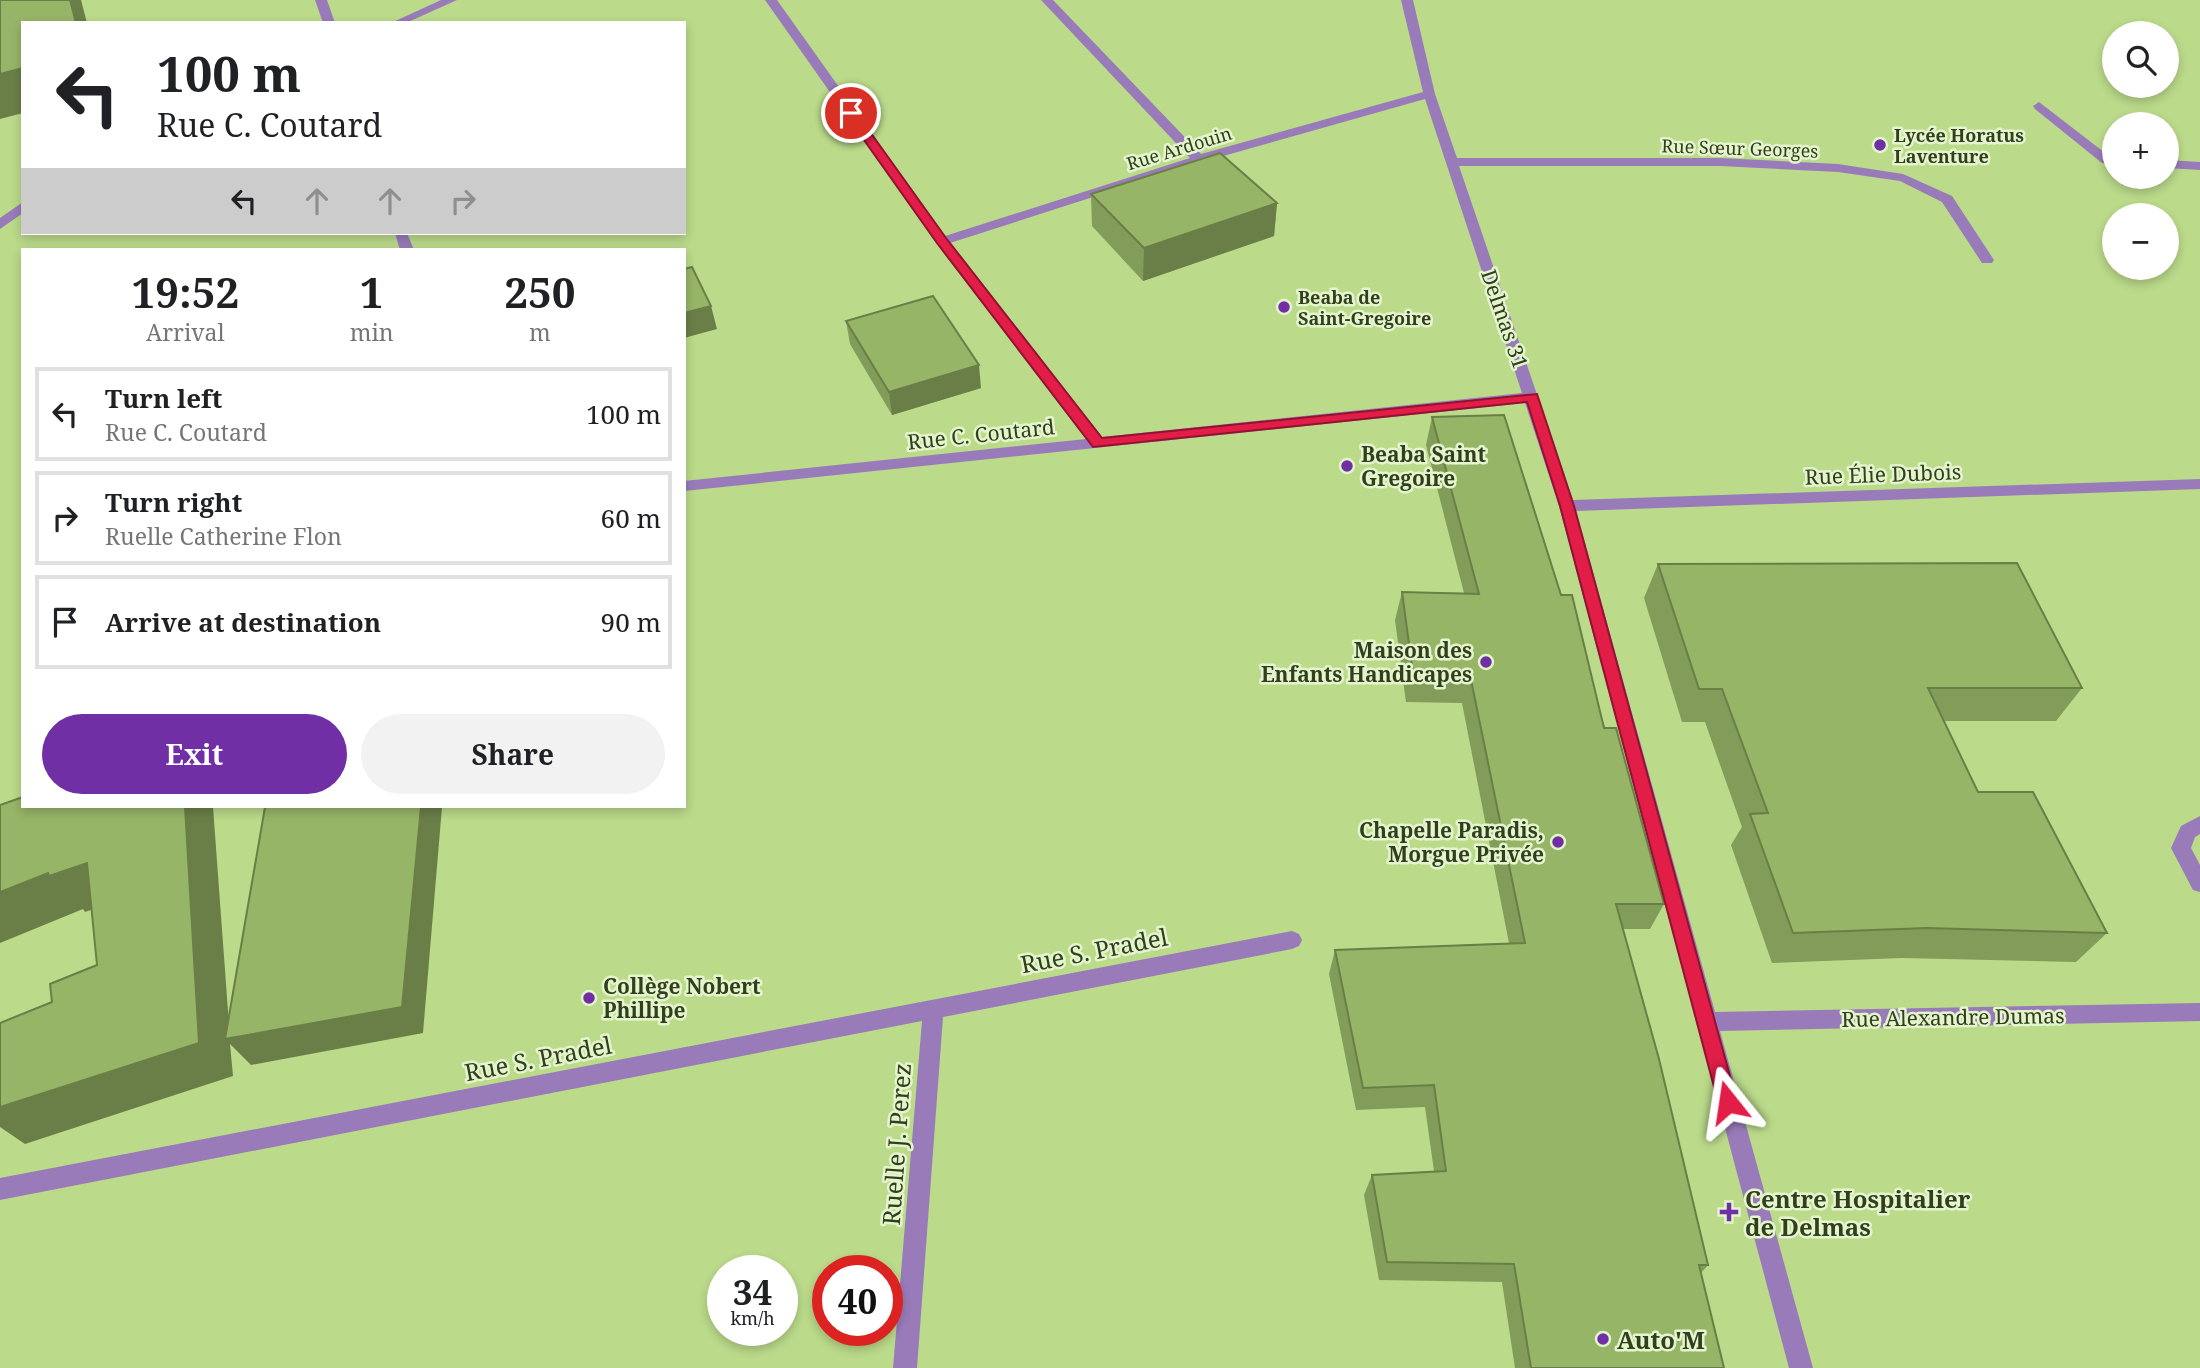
<!DOCTYPE html>
<meta charset="utf-8">
<style>
:root{--surface:#fff;--page:#f2f2f2;--text:#202124;--muted:#757577;--line:#e0e0e0;--accent:#702fa4}
body{margin:0;font-family:"Noto Serif",serif;background:var(--page);color:var(--text);height:100vh;display:flex;flex-direction:column;font-size:26px;white-space:nowrap}
*{box-sizing:border-box;margin:0}
p{font-size:23px;color:var(--muted)}
.icon{flex:none;width:38px;height:38px;fill:none;stroke:currentColor;stroke-width:2;stroke-linecap:round;stroke-linejoin:round}
.map{position:relative;flex:1;overflow:hidden}
.side{position:absolute;left:21px;top:248px;width:665px;height:560px;display:flex;flex-direction:column;background:var(--surface);border-radius:0px;box-shadow:0 4px 10px #0003}
.side>*{flex:none}
.guide{position:absolute;left:21px;top:21px;width:665px;height:214px;border-radius:0px;box-shadow:0 4px 10px #0003;background:#fff;color:var(--text);overflow:hidden}
.controls{position:absolute;left:2102px;top:21px;display:grid;gap:14px}
.controls a{display:grid;place-items:center;width:77px;height:77px;border-radius:50%;background:var(--surface);box-shadow:0 4px 10px #0003;font-size:35px}
.speed{position:absolute;left:707px;top:1255px;display:flex;gap:14px;font-size:35px;font-weight:700;text-align:center}
.speed>*{display:grid;place-content:center;width:91px;height:91px;border-radius:50%;background:var(--surface);box-shadow:0 4px 10px #0003;line-height:1}
.speed small{font-size:18px;font-weight:400}
.speed .limit{border:10px solid #d22;background:#fff;color:#111}
.pin{position:absolute;display:grid;place-items:center;width:60px;height:60px;color:#fff;margin:-30px;border:4px solid #fff;border-radius:50%;box-shadow:0 2px 7px #0007}
.me{position:absolute;width:77px;margin:-38px;rotate:345deg;stroke-linejoin:round;filter:drop-shadow(0 0 5px #0008)}
.turn{display:flex;align-items:center;gap:24px;height:147px;padding:0 21px;font-size:32px}
.turn .icon{width:91px;height:91px;stroke-width:2.5}
.turn b{display:block;font-size:49px;line-height:60px}
.lanes{display:flex;align-items:center;height:66px;padding:0 21px;background:#0003;justify-content:center;gap:35px;direction:ltr}
.lanes .off{opacity:.35}
.eta{display:flex;justify-content:space-evenly;align-items:center;height:119px;text-align:center}
.eta b{font-size:42px;font-weight:700;line-height:49px}
.button{display:flex;gap:14px;margin-top:auto;padding:14px 21px}
.button a{flex:1;height:80px;border-radius:42px;background:var(--accent);color:#fff;font-size:28px;font-weight:700;line-height:80px;text-align:center}
.button a+a{background:var(--page);color:var(--text)}
ul{padding:0;list-style:none}
li{display:flex;align-items:center;gap:21px;height:94px;margin:0 14px 10px;padding:0 7px;border:4px solid var(--line);border-radius:0px}
li div{flex:1}
li b{display:block;font-size:26px}
li em{font-style:normal}
.map>svg:first-child{display:block}
.lines{fill:none;stroke-linecap:round;stroke-linejoin:round}
.minor{fill:#997bba;fill-rule:evenodd}
.wall{fill:#829c59}
.shaded-wall{fill:#6a7f48}
.building{fill:#97b567;stroke:#6a7f48;stroke-width:2}
.route{fill:#e11d48;stroke:#92132f;stroke-width:2}
.poi-dot{fill:#702fa4;stroke:#e4f5cd;stroke-width:2.5}
.labels{text-anchor:middle;dominant-baseline:central;stroke-width:5;stroke-linejoin:round;paint-order:stroke}
.far-poi-label{font-size:18px;font-weight:bold;fill:#323f1e;stroke:#e4f5cd;text-anchor:start}
.far-street-label{font-size:18px;fill:#323f1e;stroke:#e4f5cd}
.street-label{font-size:21px;fill:#323f1e;stroke:#e4f5cd}
.poi-label{font-size:21px;font-weight:bold;fill:#323f1e;stroke:#e4f5cd;text-anchor:start}
.near-street-label{font-size:24px;fill:#323f1e;stroke:#e4f5cd}
.near-poi-label{font-size:24px;font-weight:bold;fill:#323f1e;stroke:#e4f5cd;text-anchor:start}
</style>
<div class="map">
<svg width="2200" height="1368" viewBox="0 0 2200 1368">
<rect width="100%" height="100%" fill="#bbda8a"/>
<g class="lines">
<path class="minor" d="M315,0H327L335,23H323Z
M441,0H457L406,23H391Z
M765,0H777L945,236L1190,158L1041,0H1053L1201,154L1423,92L1401,0H1413L1435,94L1457,158H1720L1838,164L1903,174L1952,196L1994,260L1992,263H1982L1942,202L1900,181L1838,172L1720,166H1459L1573,500L2200,479V489L1576,511L1715,1012L2200,1003V1021L1720,1031L1813,1368H1789L1559,506L1525,403L684,491V481L1086,439L937,244ZM1425,99L1522,393L1102,437L950,243L1202,162Z
M2039,102L2109,156H2114V164L2102,163L2035,109L2033,106Z
M2166,160L2200,162V170L2166,168Z
M23,202V213L0,229V218Z
M395,233H407L414,250H400Z
M2200,816V834L2195,837L2191,848L2200,865V892L2193,890L2171,848L2181,826Z
M1292,931L1299,934L1302,940L1299,946L1292,949L943,1017L917,1368H893L922,1021L0,1200V1178Z"/>
</g>
<path class="wall" d="M1091,194L1277,203L1274,236L1143,281L1092,226Z
M846,321L981,388L892,415L850,344Z
M1432,417L1561,595L1664,904L1650,929H1623L1708,1265L1701,1273L1724,1368H1515L1502,1282L1379,1280L1364,1195L1372,1175L1434,1171L1425,1107L1356,1110L1329,974L1335,950L1509,943L1462,703L1406,702L1395,620L1402,592L1464,593L1426,445Z
M1658,564L2082,688L2056,721H1944L1978,792L2107,933L2076,962L1902,958L1772,963L1731,845L1742,827L1705,722H1682L1644,598Z"/>
<path class="shaded-wall" d="M70,0H81L87,23H76Z
M23,68V113L0,119V74Z
M1277,203L1274,236L1143,281L1144,248Z
M711,306L717,329L684,338V313Z
M979,365L981,388L892,415L889,392Z
M185,807H213L230,1038L421,807H442L423,1033L251,1065L230,1044L233,1076L25,1144L0,1127V1107L199,1043Z
M87,863L122,899L85,912L83,909L0,943V892L48,873Z"/>
<path class="building" d="M0,0H70L76,23H23V68L0,74Z
M1220,153L1277,203L1144,248L1091,194Z
M692,267L711,306L684,313V269Z
M933,296L979,365L889,392L846,321Z
M1504,415L1561,595H1572L1604,728H1616L1664,904H1616L1659,1059L1708,1265H1699L1724,1368H1531L1514,1264L1387,1262L1372,1175L1446,1171L1434,1085L1363,1088L1335,950L1525,943L1470,675L1413,674L1402,592L1479,594L1432,417Z
M2017,563L2082,688H1928L1978,792H2033L2107,933L1927,928L1793,933L1750,814L1768,813L1722,689H1699L1658,564Z
M23,797V807H185L199,1043L0,1107V1023L52,1002L50,984L97,965L87,863L49,876L48,873L0,892V805Z
M265,807H421L402,1007L225,1039Z"/>
<path class="route" d="M847,111H855L946,238L1102,438L1537,394L1574,506L1737,1102L1734,1108L1728,1111L1721,1108L1718,1102L1560,506L1527,402L1093,447L937,243L845,113Z"/>
<g class="poi-dot">
<circle cx="1880" cy="145" r="7"/>
<circle cx="1284" cy="307" r="7"/>
<circle cx="1347" cy="466" r="7"/>
<circle cx="1486" cy="662" r="7"/>
<circle cx="1558" cy="842" r="7"/>
<circle cx="589" cy="998" r="7"/>
<path d="M1725.5 1201.5h7v7h7v7h-7v7h-7v-7h-7v-7h7z"/>
<circle cx="1603" cy="1339" r="7"/>
</g>
<g class="labels">
<g class="far-poi-label">
<text x="1894" y="135">Lycée Horatus<tspan x="1894" dy="21">Laventure</tspan></text>
<text x="1298" y="297">Beaba de<tspan x="1298" dy="21">Saint-Gregoire</tspan></text>
</g>
<g class="far-street-label">
<text transform="translate(1179 148) rotate(-17)">Rue Ardouin</text>
<text transform="translate(1740 148) rotate(2)">Rue Sœur Georges</text>
</g>
<g class="street-label">
<text transform="translate(1505 319) rotate(71)">Delmas 31</text>
<text transform="translate(981 434) rotate(-6)">Rue C. Coutard</text>
<text transform="translate(1883 474) rotate(-2)">Rue Élie Dubois</text>
<text transform="translate(1953 1017) rotate(-1)">Rue Alexandre Dumas</text>
</g>
<g class="poi-label">
<text x="1361" y="454">Beaba Saint<tspan x="1361" dy="24">Gregoire</tspan></text>
<text x="1472" y="650" text-anchor="end">Maison des<tspan x="1472" dy="24">Enfants Handicapes</tspan></text>
<text x="1544" y="830" text-anchor="end">Chapelle Paradis,<tspan x="1544" dy="24">Morgue Privée</tspan></text>
<text x="603" y="986">Collège Nobert<tspan x="603" dy="24">Phillipe</tspan></text>
</g>
<g class="near-street-label">
<text transform="translate(1094 950) rotate(-11)">Rue S. Pradel</text>
<text transform="translate(538 1058) rotate(-11)">Rue S. Pradel</text>
<text transform="translate(896 1144) rotate(-86)">Ruelle J. Perez</text>
</g>
<g class="near-poi-label">
<text x="1745" y="1198">Centre Hospitalier<tspan x="1745" dy="28">de Delmas</tspan></text>
<text x="1617" y="1339">Auto'M</text>
</g>
</g>
</svg>
<div class="controls">
<a><svg class="icon" aria-label="search" viewBox="0 0 24 24"><circle cx="10" cy="10" r="6"/><path d="M15 15l6 6"/></svg></a>
<a>+</a>
<a>−</a>
</div>
<div class="speed"><div>34<small>km/h</small></div><div class="limit">40</div></div>
<div class="pin" style="left:851px;top:113px;background:#d93025"><svg class="icon" aria-label="arrive" viewBox="0 0 24 24"><path d="M6 21V4h12l-3 4 3 4H6"/></svg></div>
<svg class="me" style="left:1728px;top:1102px" viewBox="-20 -20 40 40"><path d="M0-17L14 15 0 8-14 15z" fill="#e11d48" stroke="#fff" stroke-width="4"/></svg>
<div class="guide">
<div class="turn"><svg class="icon" aria-label="left" viewBox="0 0 24 24"><path d="M17 20v-9H6M10 6l-5 5 5 5"/></svg><div><b>100 m</b>Rue C. Coutard</div></div>
<div class="lanes"><svg class="icon" aria-label="left" viewBox="0 0 24 24"><path d="M17 20v-9H6M10 6l-5 5 5 5"/></svg><svg class="icon off" aria-label="ahead" viewBox="0 0 24 24"><path d="M12 20V5M6 11l6-6 6 6"/></svg><svg class="icon off" aria-label="ahead" viewBox="0 0 24 24"><path d="M12 20V5M6 11l6-6 6 6"/></svg><svg class="icon off" aria-label="right" viewBox="0 0 24 24"><path d="M7 20v-9h11M14 6l5 5-5 5"/></svg></div>
</div>
<section class="side">
<div class="eta">
<div><b>19:52</b><p>Arrival</p></div>
<div><b>1</b><p>min</p></div>
<div><b>250</b><p>m</p></div>
</div>
<ul>
<li><svg class="icon" aria-label="left" viewBox="0 0 24 24"><path d="M17 20v-9H6M10 6l-5 5 5 5"/></svg><div><b>Turn left</b><p>Rue C. Coutard</p></div><em>100 m</em></li>
<li><svg class="icon" aria-label="right" viewBox="0 0 24 24"><path d="M7 20v-9h11M14 6l5 5-5 5"/></svg><div><b>Turn right</b><p>Ruelle Catherine Flon</p></div><em>60 m</em></li>
<li><svg class="icon" aria-label="arrive" viewBox="0 0 24 24"><path d="M6 21V4h12l-3 4 3 4H6"/></svg><div><b>Arrive at destination</b></div><em>90 m</em></li>
</ul>
<div class="button"><a>Exit</a><a>Share</a></div>
</section>
</div>
